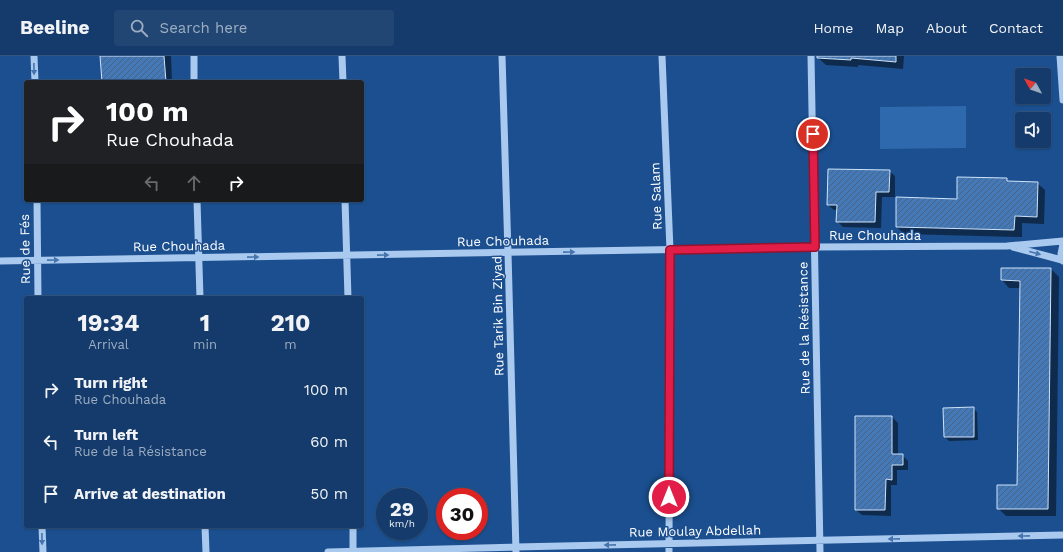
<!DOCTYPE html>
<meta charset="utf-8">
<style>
:root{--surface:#143b6b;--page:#214673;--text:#f1f3f6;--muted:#9dadc1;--line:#33557e}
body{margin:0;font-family:"Work Sans",sans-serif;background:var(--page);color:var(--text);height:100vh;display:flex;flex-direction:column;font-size:15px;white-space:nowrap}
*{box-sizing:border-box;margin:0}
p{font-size:13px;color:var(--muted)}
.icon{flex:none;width:22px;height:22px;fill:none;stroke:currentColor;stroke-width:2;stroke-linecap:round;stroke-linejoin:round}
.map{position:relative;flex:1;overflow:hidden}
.panel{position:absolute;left:24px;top:240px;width:340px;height:232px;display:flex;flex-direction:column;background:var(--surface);border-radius:4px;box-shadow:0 1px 3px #0004,0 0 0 1px var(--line)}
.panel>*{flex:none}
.guide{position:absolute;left:24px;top:24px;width:340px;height:122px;border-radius:4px;box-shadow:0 1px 3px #0004,0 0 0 1px var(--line);background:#202124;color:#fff;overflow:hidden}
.needle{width:26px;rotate:310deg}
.controls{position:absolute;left:1015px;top:12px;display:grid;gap:8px}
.controls a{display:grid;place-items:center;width:36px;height:36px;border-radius:4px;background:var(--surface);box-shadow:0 1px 3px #0004,0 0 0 1px var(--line);font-size:20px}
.speed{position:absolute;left:376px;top:432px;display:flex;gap:8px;font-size:20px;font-weight:700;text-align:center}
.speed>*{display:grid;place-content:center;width:52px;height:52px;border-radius:50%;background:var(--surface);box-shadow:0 1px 3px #0004,0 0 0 1px var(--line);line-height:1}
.speed small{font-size:10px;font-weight:400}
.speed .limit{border:6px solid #d22;background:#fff;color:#111}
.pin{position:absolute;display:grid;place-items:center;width:34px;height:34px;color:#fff;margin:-17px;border:2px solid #fff;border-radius:50%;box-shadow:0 1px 4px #0007}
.me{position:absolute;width:44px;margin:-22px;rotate:0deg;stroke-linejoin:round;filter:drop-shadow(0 0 3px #0008)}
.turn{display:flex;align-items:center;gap:14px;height:84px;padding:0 16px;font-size:18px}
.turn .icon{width:52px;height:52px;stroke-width:2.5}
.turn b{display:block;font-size:28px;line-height:34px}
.lanes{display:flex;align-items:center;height:38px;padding:0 16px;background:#0003;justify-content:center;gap:20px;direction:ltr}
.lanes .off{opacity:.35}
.eta{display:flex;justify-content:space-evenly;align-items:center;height:68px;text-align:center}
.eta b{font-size:24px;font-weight:700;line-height:28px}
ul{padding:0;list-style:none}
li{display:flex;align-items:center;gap:12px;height:52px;padding:0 16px}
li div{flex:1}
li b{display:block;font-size:15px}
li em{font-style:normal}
header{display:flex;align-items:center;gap:24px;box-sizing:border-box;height:56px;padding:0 20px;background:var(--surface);border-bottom:1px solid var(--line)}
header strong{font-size:19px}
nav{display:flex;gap:22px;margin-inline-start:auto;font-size:14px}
.search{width:280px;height:36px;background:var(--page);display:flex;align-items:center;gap:10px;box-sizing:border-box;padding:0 14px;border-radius:4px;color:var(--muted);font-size:15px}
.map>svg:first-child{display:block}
.green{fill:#2e69ad}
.shadow{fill:#0007}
.building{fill:url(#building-hatch);stroke:#cfe3fa}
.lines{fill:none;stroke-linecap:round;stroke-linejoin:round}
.minor{stroke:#a9c9ee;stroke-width:7}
.oneway{fill:#4674ac}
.route-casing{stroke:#92132f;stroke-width:10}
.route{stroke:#e11d48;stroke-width:7}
.labels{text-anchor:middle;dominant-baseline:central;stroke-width:3;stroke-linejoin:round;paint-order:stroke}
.street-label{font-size:13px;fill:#fff;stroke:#1b4f8f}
</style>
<header>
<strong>Beeline</strong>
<div class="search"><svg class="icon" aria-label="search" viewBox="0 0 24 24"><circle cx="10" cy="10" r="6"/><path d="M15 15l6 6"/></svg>Search here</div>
<nav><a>Home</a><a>Map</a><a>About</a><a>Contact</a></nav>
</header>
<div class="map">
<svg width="1063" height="496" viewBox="0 0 1063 496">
<defs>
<pattern id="building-hatch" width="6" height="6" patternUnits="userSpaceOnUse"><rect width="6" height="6" fill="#4478b7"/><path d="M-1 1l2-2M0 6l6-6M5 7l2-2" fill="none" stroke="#486282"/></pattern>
</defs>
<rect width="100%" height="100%" fill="#1b4f8f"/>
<path class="green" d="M966,50V92L880,93V51Z"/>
<path class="shadow" d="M101,0H171L172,26H103Z
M818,0H904L903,13L858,9V11L826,9L818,2Z
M889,115L895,120V141H882L881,172L843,171L837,165V154H834L828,149Z
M1006,123L1009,126L1037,127L1045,134L1044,168L1022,167V181L904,178L897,171Z
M1002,213H1051L1059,221L1056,460H1006L998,452L1018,430L1021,232H1009L1002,224Z
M973,352L977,356L978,384L949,385L945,381L944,353Z
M856,361H892L898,367V399H902L908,405V414H897V429H891V460L862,459L856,454Z"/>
<path class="building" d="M100,0H164L166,26H102Z
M817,0H896V6L851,2V4L817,2Z
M828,113L890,114L889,136H876L875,166H836L837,149H827Z
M957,121L1007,122V125L1038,126L1037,161L1015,160L1014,174L896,171V141L957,143Z
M1001,212H1051L1048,453H997V429H1017L1020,225L1001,224Z
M974,351V381H944L943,352Z
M855,360H892V398H903V409H892V424L886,423L885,454H855Z"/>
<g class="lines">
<path class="minor" d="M34,0L35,26
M194,0V26
M342,0L343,26
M502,0L508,197L516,496
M662,0L670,194L669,496
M811,0L820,496
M1060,0L1063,44
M37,144L38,242
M197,144L200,242
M345,144L348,242
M1063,188L1061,198L1063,205
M1013,191L1062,204
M0,205L815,191L1007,190L1063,185
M42,470L43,496
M205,470L206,496
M353,470V496
M328,496L516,491L1063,479"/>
</g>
<defs><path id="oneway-solid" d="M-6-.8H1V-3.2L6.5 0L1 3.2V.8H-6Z"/></defs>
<g class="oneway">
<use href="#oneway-solid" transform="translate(34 13) rotate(89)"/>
<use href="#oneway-solid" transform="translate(569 196) rotate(-1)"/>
<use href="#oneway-solid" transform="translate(1035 197) rotate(15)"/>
<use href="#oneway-solid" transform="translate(383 199) rotate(-1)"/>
<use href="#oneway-solid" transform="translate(253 201) rotate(-1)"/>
<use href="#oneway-solid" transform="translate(53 204) rotate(-1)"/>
<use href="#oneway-solid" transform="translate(1024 480) rotate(179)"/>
<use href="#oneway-solid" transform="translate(42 483) rotate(89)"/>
<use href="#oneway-solid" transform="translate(894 483) rotate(179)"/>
<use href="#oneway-solid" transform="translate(610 489) rotate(179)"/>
</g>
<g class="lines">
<defs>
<path id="route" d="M669,441L670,194L815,191L813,78"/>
</defs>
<use href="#route" class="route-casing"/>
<use href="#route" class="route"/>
</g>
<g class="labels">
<g class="street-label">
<text transform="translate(656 140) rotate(-92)">Rue Salam</text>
<text x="875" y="179">Rue Chouhada</text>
<text transform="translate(503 185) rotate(-1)">Rue Chouhada</text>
<text transform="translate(179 190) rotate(-1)">Rue Chouhada</text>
<text transform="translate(25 193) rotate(-91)">Rue de Fés</text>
<text transform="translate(498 260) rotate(-91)">Rue Tarik Bin Ziyad</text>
<text transform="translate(804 272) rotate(-91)">Rue de la Résistance</text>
<text transform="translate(695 475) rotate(-1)">Rue Moulay Abdellah</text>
</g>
</g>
</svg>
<div class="controls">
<a><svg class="needle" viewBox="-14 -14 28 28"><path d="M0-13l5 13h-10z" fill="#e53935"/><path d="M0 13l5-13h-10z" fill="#9dadc1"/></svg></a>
<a><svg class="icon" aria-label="sound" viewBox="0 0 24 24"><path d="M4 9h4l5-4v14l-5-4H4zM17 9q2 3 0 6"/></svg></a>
</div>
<div class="speed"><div>29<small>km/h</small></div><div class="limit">30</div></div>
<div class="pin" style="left:813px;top:78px;background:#d93025"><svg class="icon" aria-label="arrive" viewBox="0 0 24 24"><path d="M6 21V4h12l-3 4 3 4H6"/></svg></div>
<svg class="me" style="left:669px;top:441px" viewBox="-20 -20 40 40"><circle r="17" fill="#e11d48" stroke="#fff" stroke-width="3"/><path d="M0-11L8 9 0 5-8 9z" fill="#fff"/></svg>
<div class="guide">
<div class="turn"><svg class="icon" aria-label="right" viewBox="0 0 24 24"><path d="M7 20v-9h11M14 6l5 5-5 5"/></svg><div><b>100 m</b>Rue Chouhada</div></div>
<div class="lanes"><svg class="icon off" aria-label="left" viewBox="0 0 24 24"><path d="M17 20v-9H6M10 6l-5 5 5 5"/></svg><svg class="icon off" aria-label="ahead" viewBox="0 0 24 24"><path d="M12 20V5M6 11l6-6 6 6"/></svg><svg class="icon" aria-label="right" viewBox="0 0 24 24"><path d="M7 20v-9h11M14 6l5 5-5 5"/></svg></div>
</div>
<section class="panel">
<div class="eta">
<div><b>19:34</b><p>Arrival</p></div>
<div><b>1</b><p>min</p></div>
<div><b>210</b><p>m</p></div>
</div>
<ul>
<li><svg class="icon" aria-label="right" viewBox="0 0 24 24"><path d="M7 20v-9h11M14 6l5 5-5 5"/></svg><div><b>Turn right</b><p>Rue Chouhada</p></div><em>100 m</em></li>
<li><svg class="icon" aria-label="left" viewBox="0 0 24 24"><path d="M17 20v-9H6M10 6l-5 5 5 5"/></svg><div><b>Turn left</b><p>Rue de la Résistance</p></div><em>60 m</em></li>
<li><svg class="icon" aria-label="arrive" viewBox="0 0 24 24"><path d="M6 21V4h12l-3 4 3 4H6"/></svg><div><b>Arrive at destination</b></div><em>50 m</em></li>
</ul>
</section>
</div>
